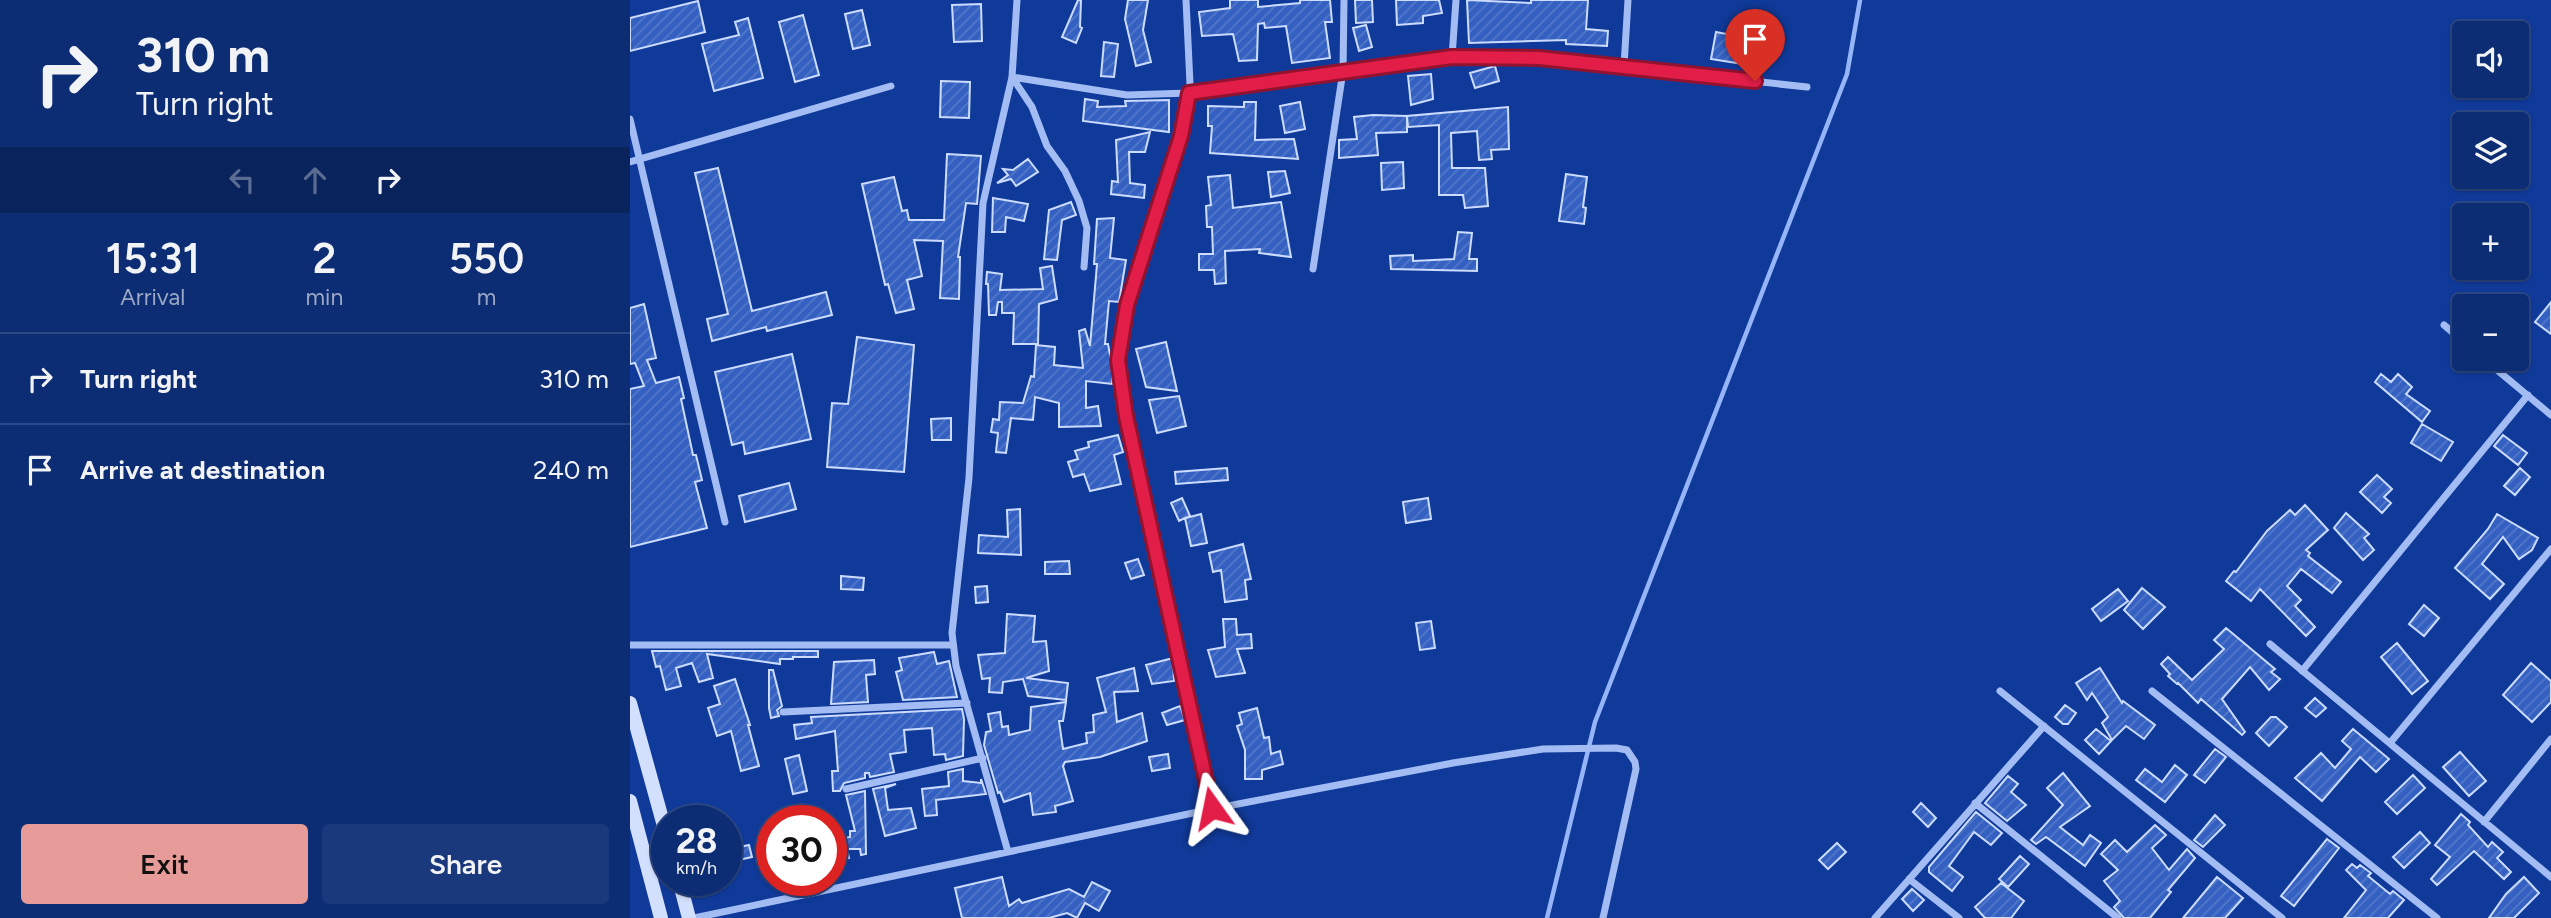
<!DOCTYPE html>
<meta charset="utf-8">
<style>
:root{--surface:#0c2c74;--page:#1a387c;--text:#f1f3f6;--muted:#9aa7c5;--line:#2c4886;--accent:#e69b98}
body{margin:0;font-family:Figtree,sans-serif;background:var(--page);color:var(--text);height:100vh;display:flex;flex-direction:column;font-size:26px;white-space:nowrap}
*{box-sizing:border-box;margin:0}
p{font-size:23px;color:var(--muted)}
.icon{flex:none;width:38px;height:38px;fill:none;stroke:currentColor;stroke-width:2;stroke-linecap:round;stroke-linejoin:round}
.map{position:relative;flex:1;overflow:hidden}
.side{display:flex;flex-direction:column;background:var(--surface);width:630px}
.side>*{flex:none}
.hud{background:#0c2c74;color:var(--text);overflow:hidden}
.controls{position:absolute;left:1822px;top:21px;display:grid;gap:14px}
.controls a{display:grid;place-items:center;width:77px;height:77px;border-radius:7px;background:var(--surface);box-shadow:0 2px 5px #0004,0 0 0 2px var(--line);font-size:35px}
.speed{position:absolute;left:21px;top:805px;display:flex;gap:14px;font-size:35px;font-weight:700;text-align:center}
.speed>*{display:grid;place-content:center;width:91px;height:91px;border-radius:50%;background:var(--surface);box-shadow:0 2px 5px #0004,0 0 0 2px var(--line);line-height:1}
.speed small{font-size:18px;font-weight:400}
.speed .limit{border:10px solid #d22;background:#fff;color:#111}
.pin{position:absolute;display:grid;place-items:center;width:60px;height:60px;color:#fff;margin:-72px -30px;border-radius:50% 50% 50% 0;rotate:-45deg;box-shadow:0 0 7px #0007}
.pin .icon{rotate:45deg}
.me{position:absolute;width:77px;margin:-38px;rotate:348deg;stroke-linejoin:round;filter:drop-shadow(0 0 5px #0008)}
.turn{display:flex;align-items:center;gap:24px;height:147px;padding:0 21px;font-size:32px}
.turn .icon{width:91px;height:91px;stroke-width:2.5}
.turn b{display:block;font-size:49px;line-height:60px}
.lanes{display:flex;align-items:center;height:66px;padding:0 21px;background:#0003;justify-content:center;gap:35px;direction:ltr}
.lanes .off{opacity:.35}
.eta{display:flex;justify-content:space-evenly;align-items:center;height:119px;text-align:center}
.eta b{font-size:42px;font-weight:600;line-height:49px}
.action{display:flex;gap:14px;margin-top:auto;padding:14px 21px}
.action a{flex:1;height:80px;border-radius:7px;background:var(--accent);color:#111;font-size:28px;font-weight:600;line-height:80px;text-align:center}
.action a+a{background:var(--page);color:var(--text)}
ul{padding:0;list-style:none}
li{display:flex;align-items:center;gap:21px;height:91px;padding:0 21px;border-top:2px solid var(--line)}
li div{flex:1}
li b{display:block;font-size:26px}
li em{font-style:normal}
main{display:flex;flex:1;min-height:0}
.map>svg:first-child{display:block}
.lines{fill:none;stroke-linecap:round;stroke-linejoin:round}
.stream{stroke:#95b5f8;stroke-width:4.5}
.building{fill:url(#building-hatch);stroke:#ccdcfe;stroke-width:2}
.street{stroke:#a3bdf4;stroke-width:7}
.secondary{stroke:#d3e0fd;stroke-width:14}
.route-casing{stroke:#92132f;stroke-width:18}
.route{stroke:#e11d48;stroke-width:12}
</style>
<main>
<section class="side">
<div class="hud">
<div class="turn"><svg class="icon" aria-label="right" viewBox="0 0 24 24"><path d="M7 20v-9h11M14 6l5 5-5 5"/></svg><div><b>310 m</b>Turn right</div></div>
<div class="lanes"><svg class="icon off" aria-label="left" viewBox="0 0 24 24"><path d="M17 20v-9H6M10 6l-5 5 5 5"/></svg><svg class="icon off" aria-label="ahead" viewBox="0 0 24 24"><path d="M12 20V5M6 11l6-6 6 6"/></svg><svg class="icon" aria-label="right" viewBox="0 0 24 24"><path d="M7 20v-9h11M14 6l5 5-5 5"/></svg></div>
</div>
<div class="eta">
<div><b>15:31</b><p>Arrival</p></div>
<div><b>2</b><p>min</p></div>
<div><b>550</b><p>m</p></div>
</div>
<ul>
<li><svg class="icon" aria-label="right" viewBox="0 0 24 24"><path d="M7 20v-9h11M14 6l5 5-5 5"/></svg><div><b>Turn right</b></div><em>310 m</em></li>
<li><svg class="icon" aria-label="arrive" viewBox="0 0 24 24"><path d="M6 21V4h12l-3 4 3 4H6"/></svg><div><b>Arrive at destination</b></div><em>240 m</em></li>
</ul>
<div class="action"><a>Exit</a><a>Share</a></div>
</section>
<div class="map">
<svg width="1921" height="918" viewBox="0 0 1921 918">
<defs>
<pattern id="building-hatch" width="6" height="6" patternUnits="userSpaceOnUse" patternTransform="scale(1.75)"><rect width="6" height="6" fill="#3460c1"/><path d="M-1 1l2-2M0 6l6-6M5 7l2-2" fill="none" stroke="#5278ca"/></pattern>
</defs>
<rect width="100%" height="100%" fill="#103a9a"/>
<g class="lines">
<path class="stream" d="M917,918L965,722L1217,74L1230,0"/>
</g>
<path class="building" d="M448,0H451L450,27L452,28L446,43L432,37Z
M498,0H518L513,30L521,62L506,66L495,19Z
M600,0H628V7L670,3V0H700L702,22H695L700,58L662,63L656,26L635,28L634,23L628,24L627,60L609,61L603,34L572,36L569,12L600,8Z
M725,0H742L743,22L726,23Z
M766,0H809L812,13L793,16V23L767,25Z
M837,0L901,3V0H958L956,29L978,31L977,46L936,44V40L839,43Z
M68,1L75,32L0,51V18Z
M351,4L352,41L324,42L322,5Z
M232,10L240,45L223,49L215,14Z
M173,15L189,75L165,82L149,22Z
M118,18L133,78L84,91L72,44L109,35L105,22Z
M1128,19L1147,28L1139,43L1121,34Z
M736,25L742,47L729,51L723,28Z
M1086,32L1118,38L1113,64L1081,59Z
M474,42L488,44L484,77L471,76Z
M865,66L869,81L845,88L840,73Z
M801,74L803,99L781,105L778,76Z
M311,81L340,82L339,118L310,117Z
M455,99L468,101L467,107L496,106L495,101L539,100V132L453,121Z
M614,102H626L625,140L664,139L668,159L580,153L582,126H578V106L614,107Z
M670,102L675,129L655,133L650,106Z
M878,107L879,149L861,150L862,159L849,160L847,131L821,133L822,168H855L858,206L835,208L833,195H809V125L778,127L777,116Z
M743,115L777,116V132L746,133L748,155L709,158V140L727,139L724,117Z
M520,132L515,152H499L500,183L515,185L514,198L481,194L482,181L488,182L486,140Z
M317,154L351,156L347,204L336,203L328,257H330L329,299L310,298L313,241L284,240L292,276L277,280L284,309L266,313L258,284L255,285L232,184L264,177L272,211L277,210L279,220H314Z
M398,159L408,172L386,186L381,179L367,183L378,175L373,169L383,170Z
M773,162L774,188L752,190L751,163Z
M88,168L122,311L196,292L202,315L137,331L136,327L82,341L77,319L98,314L65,173Z
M655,171L660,193L641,197L638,172Z
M936,174L957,177L953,207L956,208L954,224L929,221Z
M600,175L603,208L651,202L661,257L629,253L630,249L595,251L596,283L585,284L584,270H569V254H583L582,227H577L576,206L581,205L578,177Z
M363,198L398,204L394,221L376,217L375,232H362Z
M441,202L446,215L432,220L427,260L414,259L419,210Z
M484,218L480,258L496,260L489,302L479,301L475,344H478L483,371L482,384L456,381V408L468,406L471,426L429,427V403L405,397L403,420L381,418L376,453L366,452L368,433L361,432L363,419L369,420L370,402L393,403L401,376L404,377L406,345L425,347L424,365L453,368L449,331L455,329L460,346L467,264H464L467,219Z
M828,232L842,233L839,259H847V271L761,269L760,256L783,255V261L824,259Z
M422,266L427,299L409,304L408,344H383L384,313H372V302H368L366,315H359L358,284H356L357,272L372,274L370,290L413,289L410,268Z
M1921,302V334L1905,322Z
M14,304L26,358L17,360L26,383L49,377L54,398L51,399L63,455H66L72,480L65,482L77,528L0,547V389L14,386L5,363L0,364V308Z
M227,337L284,345L274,472L197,467L202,403L218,404Z
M536,342L545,382L547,391L516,387L506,349Z
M162,354L181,439L115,454L113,442L102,445L85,372Z
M1751,374L1761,382L1768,374L1782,387L1776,394L1800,411L1792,422L1745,382Z
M549,396L556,426L527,433L519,400Z
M321,418V440H302L301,419Z
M1792,424L1823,442L1811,461L1781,443Z
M488,435L493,452L484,455L491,484L460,491L454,474L443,477L438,462L448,459L445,451L459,447L458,442Z
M1873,435L1897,453L1888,465L1864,446Z
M597,468L598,480L546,484L545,472Z
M1890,468L1900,477L1885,495L1874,486Z
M1747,475L1762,489L1754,497L1761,503L1752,513L1730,492Z
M159,483L166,509L115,522L109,496Z
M552,498L560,516L556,518L571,514L577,543L561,546L555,518L549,521L541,503Z
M798,498L801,519L776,523L773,502Z
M1675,505L1698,530L1676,550L1680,553L1678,556L1711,582L1702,593L1671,569L1657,586L1671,600L1665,606L1685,627L1676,636L1630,589L1621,601L1596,581L1604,571L1606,572L1637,531L1660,510L1665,515Z
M390,509L391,555L348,553L349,535L378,537L377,510Z
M1716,513L1739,534L1734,538L1744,550L1733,560L1704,528Z
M1867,514L1908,538L1902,550L1889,559L1873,537L1852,564L1874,584L1860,599L1825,568L1858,529Z
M613,544L621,579L615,580L617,599L595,602L591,570L583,572L579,553Z
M508,559L514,575L501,579L495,563Z
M439,561L440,574H415V562Z
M211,576L234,578L233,590L211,589Z
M357,586L358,602L346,603L345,587Z
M1512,588L1535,607L1513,629L1494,610Z
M1488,589L1498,601L1471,621L1462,609Z
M1794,605L1809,618L1794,636L1779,624Z
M377,614L405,616L403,642L416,641L419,671L396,678L438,683L436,700L398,696L393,679L373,682L372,693L359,692L360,678L352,679L348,655L375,653Z
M593,619H606L607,635L621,634L622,648L607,649L615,673L586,677L578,650L595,647Z
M801,621L805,648L790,650L786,623Z
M1596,628L1645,669L1641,672L1650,679L1639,690L1620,667L1592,699L1615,732L1612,735L1571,699L1568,703L1548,683L1547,684L1538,676L1540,674L1531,664L1538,657L1562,680L1594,649L1584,640Z
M1767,643L1798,681L1782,694L1751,657Z
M22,651H188V657H163V659H150V664L77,654L83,678L69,682L62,663L46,668L51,686L36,690L30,666L26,667Z
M304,652L307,664L319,661L327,697L273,700L266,672L272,670L269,658Z
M543,658L544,681L522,684L516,665Z
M244,660L245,674L236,675L238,702L201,704L204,662Z
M1901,663L1921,681V702L1902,722L1873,695Z
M504,668L508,691L484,692L487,722L512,713L517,741L470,757L435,762L433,766L443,801L425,806L426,812L403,815L400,793L374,802L370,792L368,793L354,745L356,732L361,731L358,714L370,712L372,727L378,726L379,735L400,730L401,707L436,702L433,721H429L433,749L457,743L456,733L464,732L463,715L476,712L467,678Z
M1470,668L1492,703L1493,701L1525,725L1514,739L1496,726L1482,740L1472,723L1478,717L1462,693L1457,700L1446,683Z
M139,670H143L152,706L147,710L149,716L141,718L139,708Z
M105,679L120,725H118L129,766L111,771L101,731L87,736L78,708L90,704L84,686Z
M1685,698L1696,708L1686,717L1675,708Z
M1435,705L1446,713L1438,724H1433L1425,717Z
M550,706L555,720L537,725L532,713Z
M627,708L634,738L639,737L641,754L650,751L653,764L632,770V779H615V750L607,726L612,724L609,713Z
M332,709L334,719L333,756L316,760L315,754L304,755L302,728L274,730L276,752L260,754L264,772L240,777L239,773H235V778L214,783L210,791H203L202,771H208L205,731L166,739L164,725L182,723L181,717Z
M1641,717H1646L1657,727L1639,746L1626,733Z
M1466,729L1481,741L1469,754L1455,740Z
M1723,729L1759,759L1746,772L1730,757L1692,801L1665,778L1691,753L1705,768L1721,749L1712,741Z
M1585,749L1596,757L1575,783L1564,775Z
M1830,752L1856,781L1839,796L1813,767Z
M538,754L540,768L522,771L519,757Z
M169,755L177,791L163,794L155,759Z
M1545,765L1557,775L1535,802L1506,780L1515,769L1532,782Z
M333,769V781L351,783V779L356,794L306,800L307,815L295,816L292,789L319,786L318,772Z
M1433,773L1460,806L1430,827L1453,845L1460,835L1471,843L1455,866L1416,837L1406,844L1401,840L1433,805L1417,788Z
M1783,775L1795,788L1767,814L1755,802Z
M1378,776L1388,784L1381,792L1396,805L1377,821L1355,803Z
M266,784L255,788L258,810L281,808L286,828L255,836L243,789Z
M235,791L236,854L231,855L230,849H217L219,858L201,862V841L220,837V831H225L216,795Z
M1291,803L1306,818L1298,827L1283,812Z
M1346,812L1372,833L1361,845L1344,832L1319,866L1333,877L1322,891L1299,872V867Z
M1831,814L1840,822L1838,825L1858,847L1862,842L1873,852L1867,858L1881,872L1874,879L1844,851L1807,885L1801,879L1820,857L1805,845Z
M1585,815L1595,825L1573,847L1564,840Z
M1525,825L1536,835L1522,848L1539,870L1557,849L1565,858L1538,890L1541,892L1520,918H1494L1484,907L1490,901L1474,881L1488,870L1471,854L1485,840L1497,852Z
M1790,832L1800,843L1774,868L1763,857Z
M1697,839L1709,848L1664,906L1651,896Z
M1207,843L1216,852L1198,869L1189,860Z
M119,845L122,857L96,863V850Z
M1390,856L1399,864L1378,887L1369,879Z
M1722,864L1727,868L1730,865L1741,873L1738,876L1760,894L1763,891L1774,900L1758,918H1714L1736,890L1716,870Z
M372,877L379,906L389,899L392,903L439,889L454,897L462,882L480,891L469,911L455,903L447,918L437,913L419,918H332L325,888Z
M1587,877L1613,898L1595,918H1553Z
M1894,877L1909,893L1884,918H1859L1876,894Z
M1371,883L1394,901L1381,918H1355L1345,907Z
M1282,889L1294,900L1283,911L1272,899Z"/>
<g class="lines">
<path class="street" d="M556,0L560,84L551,136L497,305L488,360L496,416L582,809
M822,57L826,0
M994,66L998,0
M382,77L497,95L559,93L822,57L909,58L1177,87
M382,77L402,107L417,146L435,171L449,201L457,228L454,267
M0,119L95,522
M0,162L261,86
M683,269L713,71L714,0
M1814,325L1834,342
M1854,359L1921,415
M1640,644L1921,877
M0,645H323
M1672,671L1898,395
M1370,691L1652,918
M1522,691L1807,918
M153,712L337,703
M1760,743L1921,549
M216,789L353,758
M1345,803L1488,918
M1854,822L1921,739
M378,852L326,666L322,633L339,478L353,203L382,77L387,0
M1279,879L1329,918
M64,918L582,809L823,763L913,749L986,748L997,750L1005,762L1006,769L973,918
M1245,918L1414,726"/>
<path class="secondary" d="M0,703L37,837
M0,801L31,918
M49,880L59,918"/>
</g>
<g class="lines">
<defs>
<path id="route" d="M582,808L496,416L488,360L497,305L551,136L559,93L822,57L909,58L1125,81"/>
</defs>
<use href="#route" class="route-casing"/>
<use href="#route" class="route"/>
</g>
</svg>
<div class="controls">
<a><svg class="icon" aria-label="sound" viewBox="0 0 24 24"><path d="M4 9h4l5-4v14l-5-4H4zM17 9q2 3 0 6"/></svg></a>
<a><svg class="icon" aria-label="layers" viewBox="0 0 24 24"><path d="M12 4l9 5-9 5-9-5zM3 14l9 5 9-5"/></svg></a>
<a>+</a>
<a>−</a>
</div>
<div class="speed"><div>28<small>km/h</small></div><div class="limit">30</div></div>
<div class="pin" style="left:1125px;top:81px;background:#d93025"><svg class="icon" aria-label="arrive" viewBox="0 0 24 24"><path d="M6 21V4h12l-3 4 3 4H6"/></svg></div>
<svg class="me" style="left:582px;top:808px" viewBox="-20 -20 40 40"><path d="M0-17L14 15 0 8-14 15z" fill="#e11d48" stroke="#fff" stroke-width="4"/></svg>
</div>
</main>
